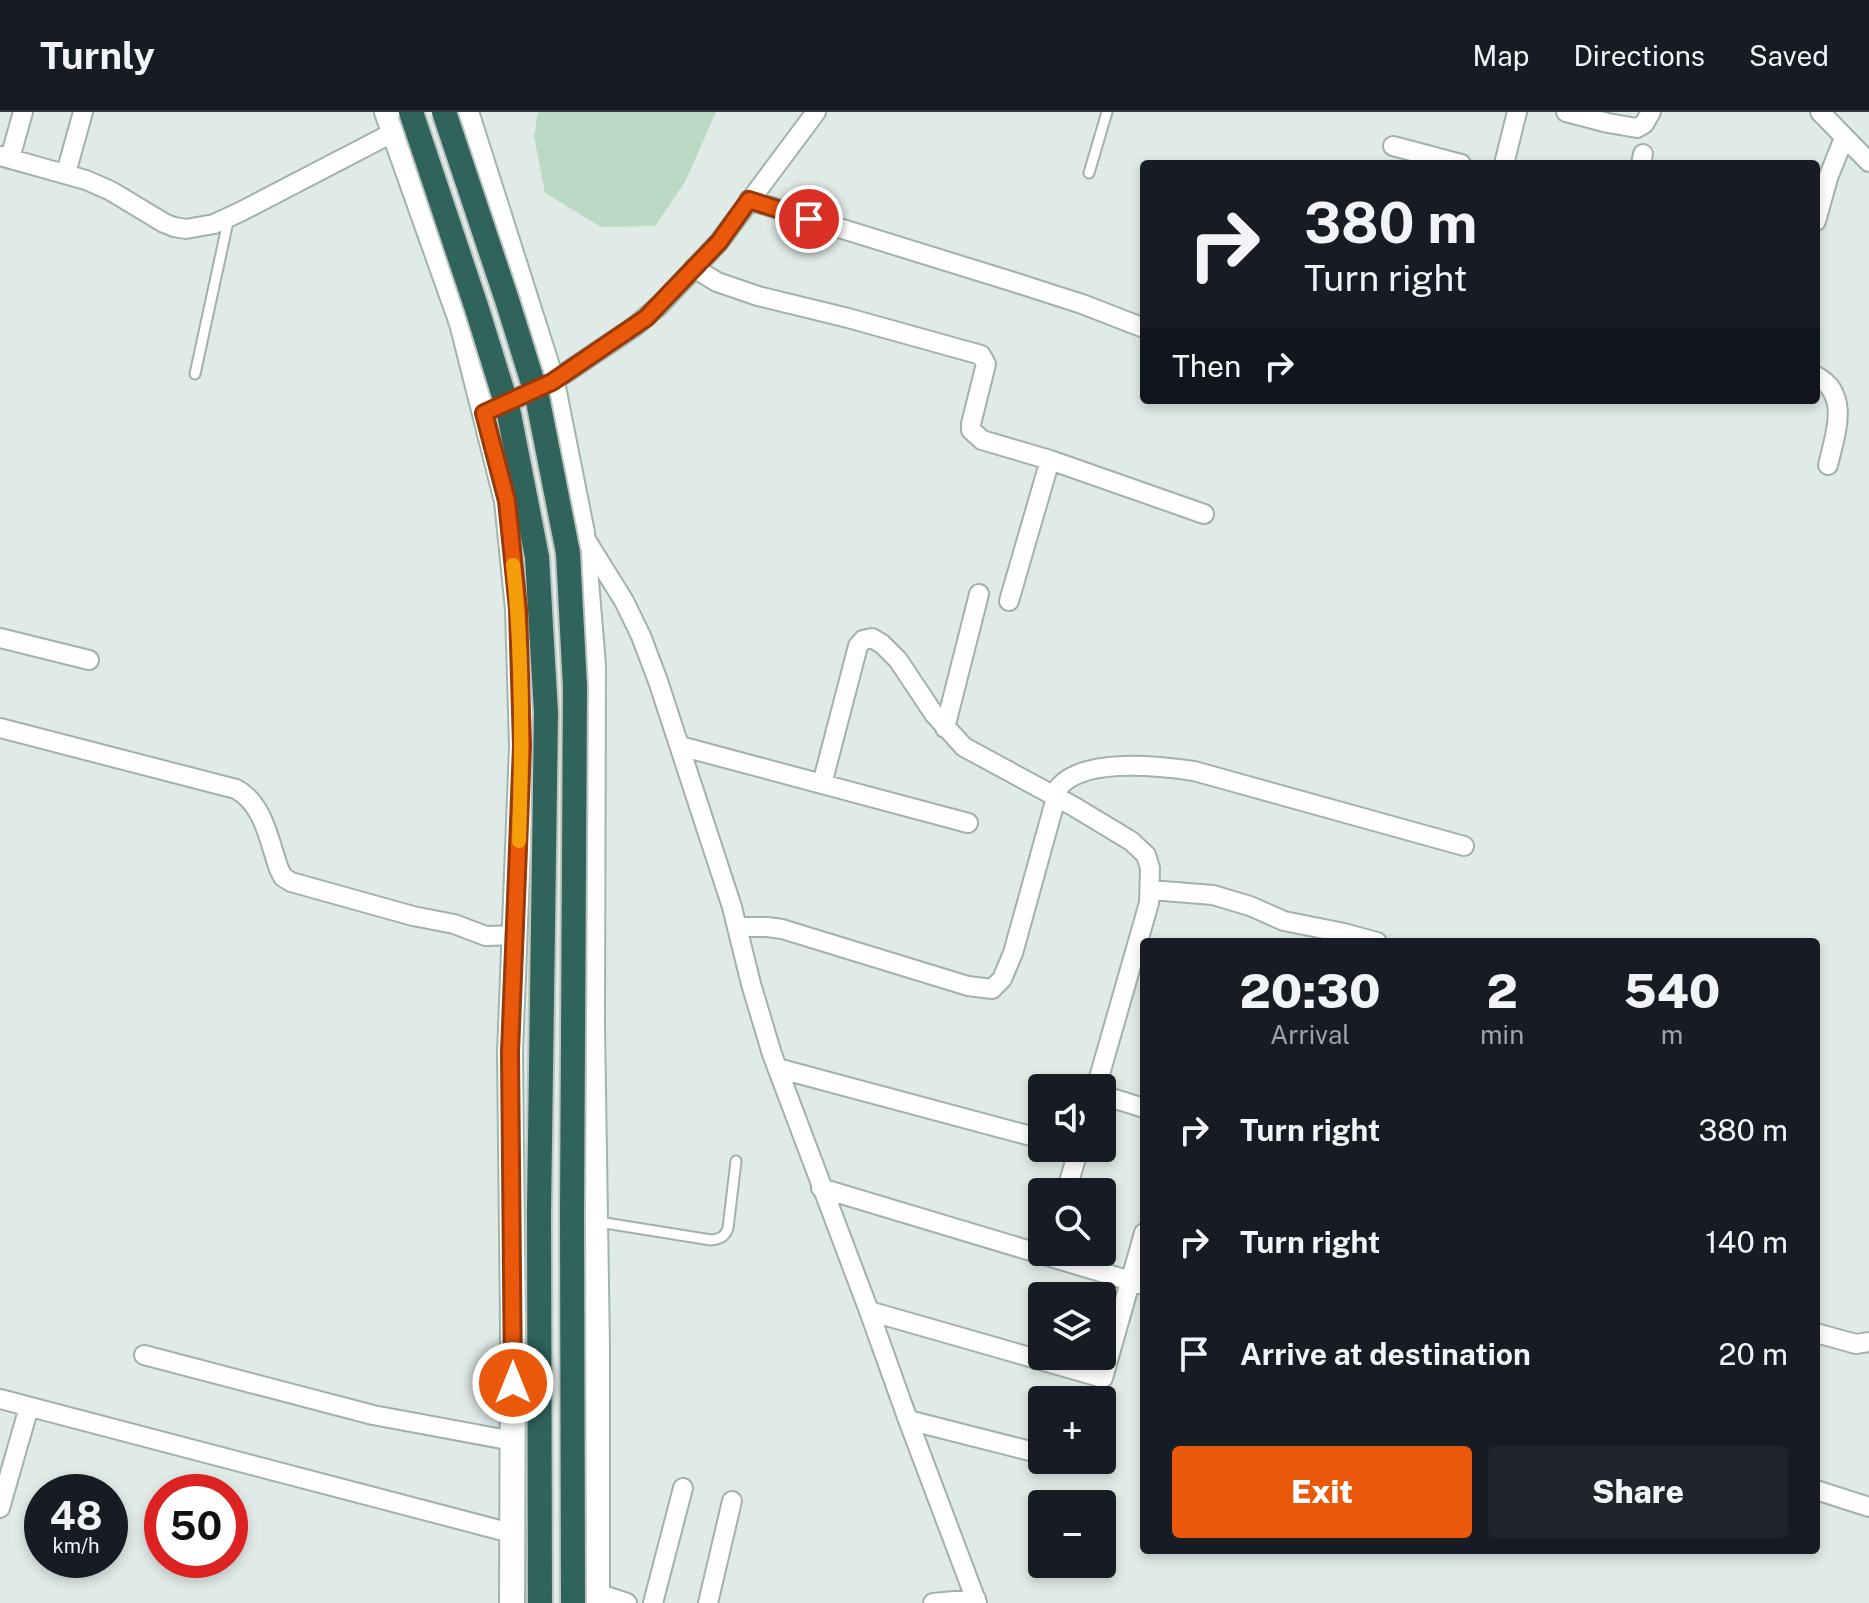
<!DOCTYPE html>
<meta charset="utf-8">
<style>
:root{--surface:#171b24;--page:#20242c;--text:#f1f3f6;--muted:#9ea1a6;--line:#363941;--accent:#ea580c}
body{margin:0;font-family:"Public Sans",sans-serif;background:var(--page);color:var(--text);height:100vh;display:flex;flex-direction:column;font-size:30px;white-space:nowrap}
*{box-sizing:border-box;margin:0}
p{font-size:26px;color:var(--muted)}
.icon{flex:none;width:44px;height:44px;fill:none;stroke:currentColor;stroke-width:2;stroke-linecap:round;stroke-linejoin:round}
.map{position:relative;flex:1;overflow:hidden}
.details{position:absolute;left:1140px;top:826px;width:680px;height:616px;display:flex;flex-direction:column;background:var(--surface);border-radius:8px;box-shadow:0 4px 12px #0003}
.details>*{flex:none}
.hud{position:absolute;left:1140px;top:48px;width:680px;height:244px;border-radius:8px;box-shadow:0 4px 12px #0003;background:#171b24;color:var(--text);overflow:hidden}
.fabs{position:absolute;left:1028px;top:962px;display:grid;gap:16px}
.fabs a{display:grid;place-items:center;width:88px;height:88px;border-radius:8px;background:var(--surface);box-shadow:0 4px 12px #0003;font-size:40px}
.speed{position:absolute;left:24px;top:1362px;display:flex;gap:16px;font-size:40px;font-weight:700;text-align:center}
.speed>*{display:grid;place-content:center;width:104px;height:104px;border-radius:50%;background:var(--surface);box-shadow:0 4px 12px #0003;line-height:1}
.speed small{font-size:20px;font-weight:400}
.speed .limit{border:12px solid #d22;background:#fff;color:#111}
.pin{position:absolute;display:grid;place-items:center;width:68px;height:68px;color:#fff;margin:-34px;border:4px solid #fff;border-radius:50%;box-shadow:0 2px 8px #0007}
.me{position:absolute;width:88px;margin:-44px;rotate:0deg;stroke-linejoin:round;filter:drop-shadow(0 0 6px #0008)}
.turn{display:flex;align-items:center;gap:28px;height:168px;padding:0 32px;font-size:36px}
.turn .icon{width:104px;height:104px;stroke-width:2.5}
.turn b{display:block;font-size:56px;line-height:68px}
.then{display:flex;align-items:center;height:76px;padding:0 32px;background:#0003;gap:16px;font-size:30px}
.eta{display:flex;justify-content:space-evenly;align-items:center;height:136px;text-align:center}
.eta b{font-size:48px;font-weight:800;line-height:56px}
.cta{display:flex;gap:16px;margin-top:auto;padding:16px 32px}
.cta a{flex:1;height:92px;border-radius:8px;background:var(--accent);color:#fff;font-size:32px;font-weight:800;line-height:92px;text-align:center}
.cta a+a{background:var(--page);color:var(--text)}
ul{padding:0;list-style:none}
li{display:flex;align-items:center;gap:24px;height:112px;padding:0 32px}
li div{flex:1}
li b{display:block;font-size:30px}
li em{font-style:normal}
header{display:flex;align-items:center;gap:48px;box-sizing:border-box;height:112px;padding:0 40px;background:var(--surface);border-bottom:2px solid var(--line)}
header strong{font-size:38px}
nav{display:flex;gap:44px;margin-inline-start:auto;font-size:28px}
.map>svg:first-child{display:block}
.green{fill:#badac4}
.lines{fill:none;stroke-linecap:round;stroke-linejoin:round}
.lane-casing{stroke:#a3b1ad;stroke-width:13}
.street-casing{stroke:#a3b1ad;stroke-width:22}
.secondary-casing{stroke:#a0b5ae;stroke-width:28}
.lane{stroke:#fff;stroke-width:9}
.street{stroke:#fff;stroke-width:18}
.secondary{stroke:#fff;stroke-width:24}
.highway-bridge-casing{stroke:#bdc4c2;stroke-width:28;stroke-linecap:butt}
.highway-bridge{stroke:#2f635b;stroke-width:24}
.route-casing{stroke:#983908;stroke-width:20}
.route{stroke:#ea580c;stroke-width:14}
.slow{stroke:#f59e0b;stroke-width:14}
</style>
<header>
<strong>Turnly</strong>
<nav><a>Map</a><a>Directions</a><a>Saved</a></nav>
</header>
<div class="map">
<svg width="1869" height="1491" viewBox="0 0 1869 1491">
<rect width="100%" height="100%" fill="#e0eae6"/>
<path class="green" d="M538,0H716L685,70L655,114L601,115L545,81L534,24Z"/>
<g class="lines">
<defs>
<path id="lane" d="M1089,61L1107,0
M195,262L229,105
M599,1110L711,1128C720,1127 725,1125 728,1116L736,1049"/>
<path id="street" d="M1566,0L1608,11L1637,16L1644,12L1651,0
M1820,0L1869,50
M1393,34L1461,52
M0,44L86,68L111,79L164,111L174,115L186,117L214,112L242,99L394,20
M10,46L23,0
M1504,52L1517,0
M1641,52L1643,42
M66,61L83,0
M749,88L1020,172L1082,192L1144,216
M1816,109L1828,66L1844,26
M694,156L717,170L758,184L848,206L981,243L986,252L971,312V318L982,328L1050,348L1204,402
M1816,264C1851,282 1835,323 1828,353
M498,295L552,270L634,215L660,193L719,130L816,0
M583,423L624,489L641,524L658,569L732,795L751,872L772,942L869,1199L908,1308L977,1491
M1009,489L1050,348
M0,526L89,548
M0,616L236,677C264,692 269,729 279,757L283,765L291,770L413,804L454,812L486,824L516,823
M945,616L979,482
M680,634L968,711
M822,672L858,534L863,528L872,526L882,532L898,548L934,602L964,635L1073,694L1131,729L1146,743L1150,756L1149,791L1096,976
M1151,778L1213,783L1250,794L1284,809L1344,821L1377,830
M737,815H767L782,817L968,874L992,877L1002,867L1013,841L1059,675C1085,645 1159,654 1194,659L1464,734
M777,956L1042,1027
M1102,983L1144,996
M821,1076L1144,1173
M1066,1080L1079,1036
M869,1199L1103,1266L1144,1121
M1816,1221L1856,1232L1869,1230
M144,1243L373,1303L513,1329
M0,1287L511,1421
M908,1308L1042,1342
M1816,1378L1869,1395
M0,1396L29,1295
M597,1481L627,1491
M653,1491L683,1376
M708,1491L732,1389
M933,1491L976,1487"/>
<path id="secondary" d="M387,0L462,211L507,389L518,497L522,634L510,940L513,1213L512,1491
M466,0L552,270L582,421L593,553L592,914L597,1236V1491"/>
</defs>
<use href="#lane" class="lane-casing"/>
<use href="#street" class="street-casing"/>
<use href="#secondary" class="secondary-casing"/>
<use href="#lane" class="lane"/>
<use href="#street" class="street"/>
<use href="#secondary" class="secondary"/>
<defs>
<path id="highway-bridge" d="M411,0L477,197L508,297L537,445L546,601L539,1100L540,1491
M444,0L507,188L537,284L568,441L575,575L572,1103L573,1491"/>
</defs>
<use href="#highway-bridge" class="highway-bridge-casing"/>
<use href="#highway-bridge" class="highway-bridge"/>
</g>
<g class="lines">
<defs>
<path id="route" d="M513,1271L510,940L522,634L518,497L507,389L484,301L552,270L646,206L719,130L749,88L809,107"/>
</defs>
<use href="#route" class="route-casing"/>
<use href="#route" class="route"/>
<path class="slow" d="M513,453C523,544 522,637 519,729"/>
</g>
</svg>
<div class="fabs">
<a><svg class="icon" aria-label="sound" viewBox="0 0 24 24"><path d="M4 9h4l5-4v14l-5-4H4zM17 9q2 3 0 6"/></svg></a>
<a><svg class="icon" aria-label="search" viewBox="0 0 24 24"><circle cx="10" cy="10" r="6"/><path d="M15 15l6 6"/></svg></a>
<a><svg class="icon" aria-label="layers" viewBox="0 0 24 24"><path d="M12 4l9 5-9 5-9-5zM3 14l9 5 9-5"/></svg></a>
<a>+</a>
<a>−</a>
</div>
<div class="speed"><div>48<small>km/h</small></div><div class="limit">50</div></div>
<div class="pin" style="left:809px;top:107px;background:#d93025"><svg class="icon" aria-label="arrive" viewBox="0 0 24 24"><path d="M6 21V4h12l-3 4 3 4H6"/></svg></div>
<svg class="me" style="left:513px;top:1271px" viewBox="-20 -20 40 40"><circle r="17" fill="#ea580c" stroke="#fff" stroke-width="3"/><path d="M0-11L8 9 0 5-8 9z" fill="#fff"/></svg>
<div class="hud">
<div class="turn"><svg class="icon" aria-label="right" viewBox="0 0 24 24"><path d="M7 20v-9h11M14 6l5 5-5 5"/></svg><div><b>380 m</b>Turn right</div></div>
<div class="then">Then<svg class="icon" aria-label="right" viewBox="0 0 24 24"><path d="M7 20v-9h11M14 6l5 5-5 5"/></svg></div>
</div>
<section class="details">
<div class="eta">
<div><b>20:30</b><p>Arrival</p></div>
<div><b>2</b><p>min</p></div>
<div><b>540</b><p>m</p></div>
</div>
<ul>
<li><svg class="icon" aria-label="right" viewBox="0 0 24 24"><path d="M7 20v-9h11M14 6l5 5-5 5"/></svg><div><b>Turn right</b></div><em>380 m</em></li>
<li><svg class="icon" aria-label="right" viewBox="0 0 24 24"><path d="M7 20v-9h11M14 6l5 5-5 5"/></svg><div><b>Turn right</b></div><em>140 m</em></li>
<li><svg class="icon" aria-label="arrive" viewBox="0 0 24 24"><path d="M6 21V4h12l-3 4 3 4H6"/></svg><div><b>Arrive at destination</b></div><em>20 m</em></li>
</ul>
<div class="cta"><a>Exit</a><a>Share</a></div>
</section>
</div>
